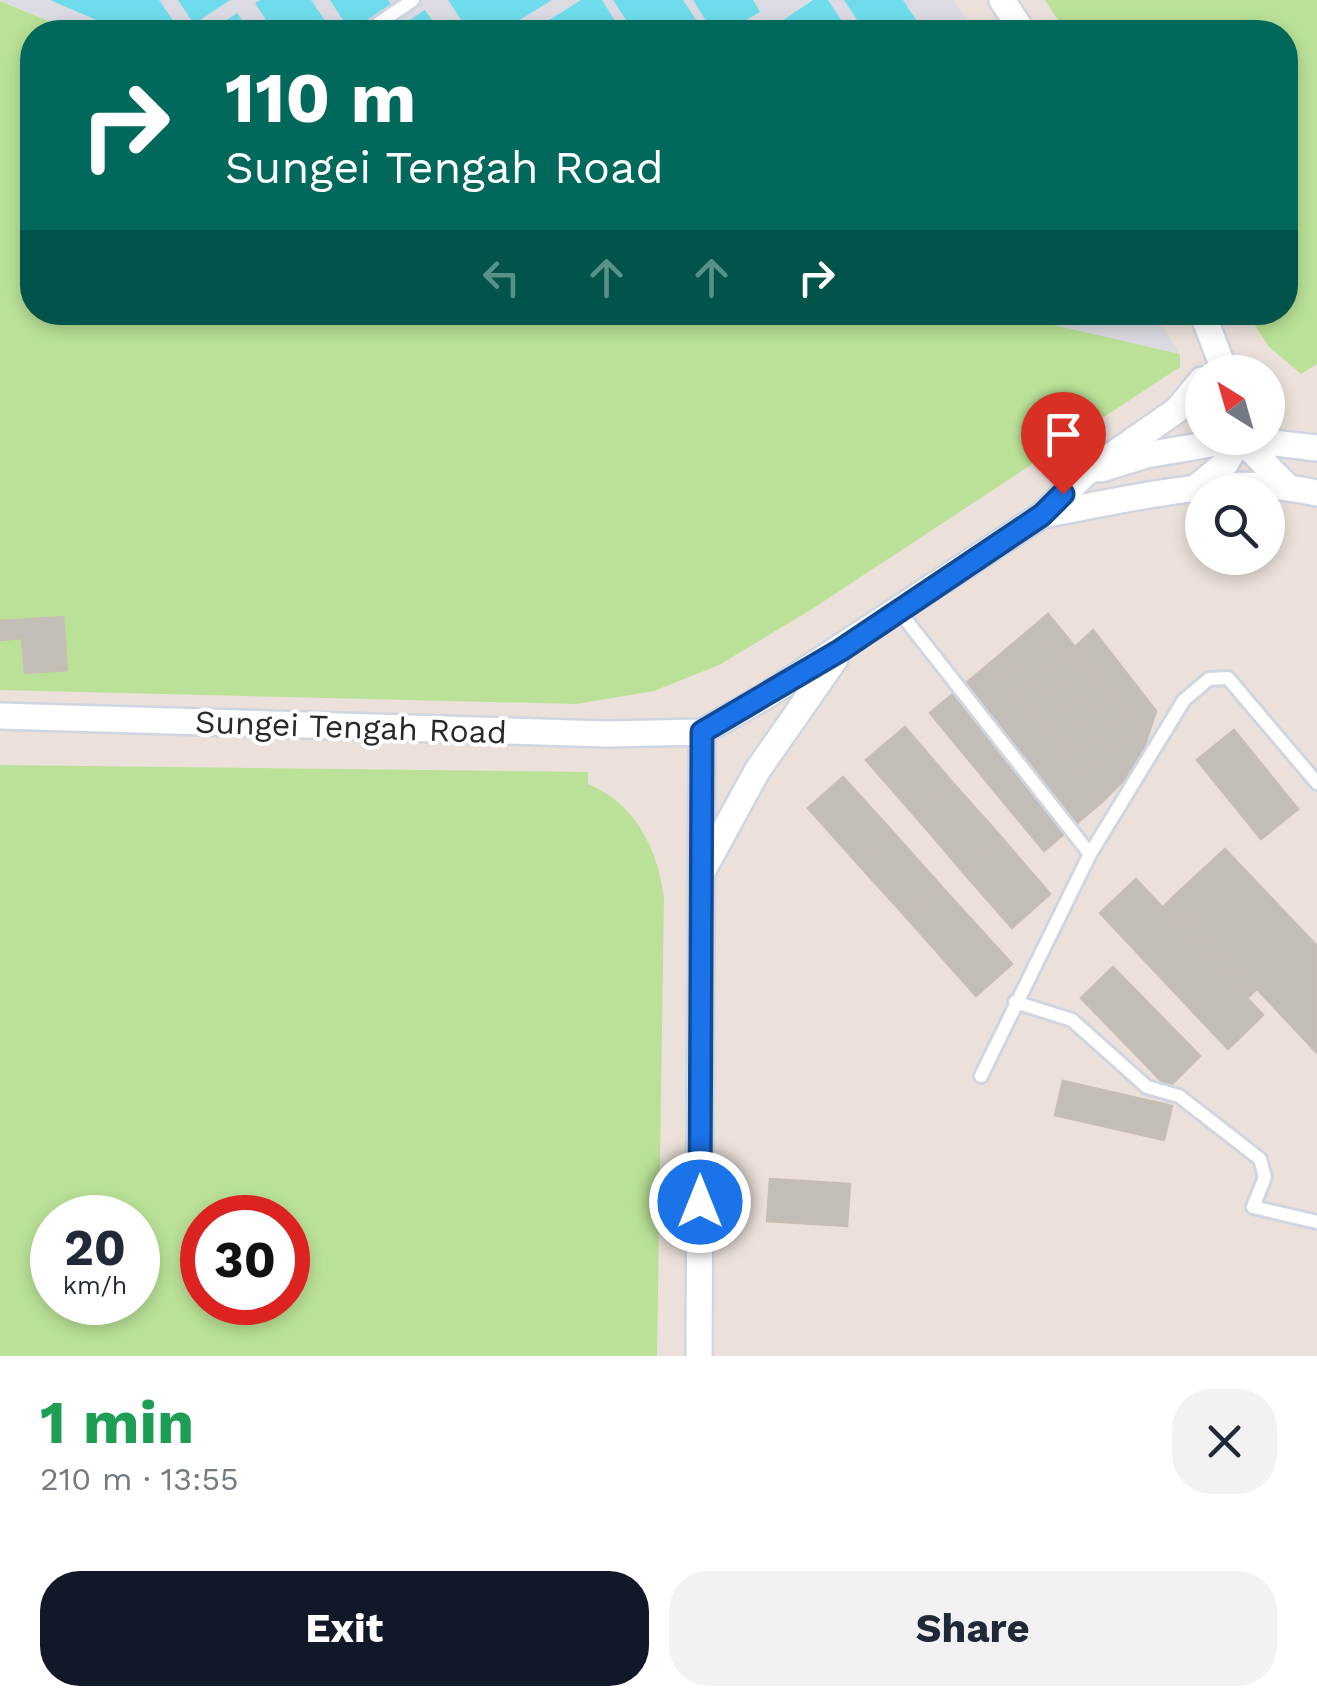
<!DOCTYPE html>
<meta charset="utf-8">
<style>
:root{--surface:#fff;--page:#f2f2f3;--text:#1f2937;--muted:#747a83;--accent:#111827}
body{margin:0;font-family:"Work Sans",sans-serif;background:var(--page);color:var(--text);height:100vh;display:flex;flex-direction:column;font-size:38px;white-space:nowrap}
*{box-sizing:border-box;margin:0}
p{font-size:32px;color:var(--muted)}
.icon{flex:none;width:55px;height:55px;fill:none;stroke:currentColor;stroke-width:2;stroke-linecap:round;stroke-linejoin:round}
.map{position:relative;height:1356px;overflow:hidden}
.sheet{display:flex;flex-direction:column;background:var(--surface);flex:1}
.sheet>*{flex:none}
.guide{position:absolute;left:20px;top:20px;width:1278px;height:305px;border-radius:40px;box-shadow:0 5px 15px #0003;background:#00695c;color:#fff;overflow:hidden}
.needle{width:65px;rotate:323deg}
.tools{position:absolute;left:1185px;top:355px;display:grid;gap:20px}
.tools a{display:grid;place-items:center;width:100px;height:100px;border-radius:50%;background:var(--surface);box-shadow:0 5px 15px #0003;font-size:50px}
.speed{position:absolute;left:30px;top:1195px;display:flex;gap:20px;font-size:50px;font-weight:700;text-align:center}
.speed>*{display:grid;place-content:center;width:130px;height:130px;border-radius:50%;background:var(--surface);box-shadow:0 5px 15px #0003;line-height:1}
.speed small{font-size:25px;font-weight:400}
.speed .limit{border:15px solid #d22;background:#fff;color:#111}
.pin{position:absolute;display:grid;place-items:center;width:85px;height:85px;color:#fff;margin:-102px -42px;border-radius:50% 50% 50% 0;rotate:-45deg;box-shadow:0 0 10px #0007}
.pin .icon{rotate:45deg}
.me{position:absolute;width:110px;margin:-55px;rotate:0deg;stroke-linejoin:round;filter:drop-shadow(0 0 8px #0008)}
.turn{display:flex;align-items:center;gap:35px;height:210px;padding:0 40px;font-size:45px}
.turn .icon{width:130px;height:130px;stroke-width:2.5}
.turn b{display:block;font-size:70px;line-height:85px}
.lanes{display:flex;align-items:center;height:95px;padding:0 40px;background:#0003;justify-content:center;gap:50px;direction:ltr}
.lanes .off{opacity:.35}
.round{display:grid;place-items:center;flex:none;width:105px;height:105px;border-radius:40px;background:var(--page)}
.headline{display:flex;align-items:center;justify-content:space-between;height:170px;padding:0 40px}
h1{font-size:60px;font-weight:700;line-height:75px;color:#1e9e55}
.action{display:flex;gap:20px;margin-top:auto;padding:20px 40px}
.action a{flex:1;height:115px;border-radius:40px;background:var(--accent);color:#fff;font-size:40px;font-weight:700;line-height:115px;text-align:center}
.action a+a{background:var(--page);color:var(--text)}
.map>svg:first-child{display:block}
.industrial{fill:#dcdbe3}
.green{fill:#bae197;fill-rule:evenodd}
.water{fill:#6edcec}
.building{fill:#c2bdb6;stroke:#c6bdb4;stroke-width:2.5}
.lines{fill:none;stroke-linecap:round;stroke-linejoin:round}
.service-casing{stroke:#cfd5e1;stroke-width:18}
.minor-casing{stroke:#cfd5e1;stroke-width:30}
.service{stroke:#fff;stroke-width:12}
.minor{stroke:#fff;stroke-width:25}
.route-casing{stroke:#114b97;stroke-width:25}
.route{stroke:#1a73e8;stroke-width:18}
.labels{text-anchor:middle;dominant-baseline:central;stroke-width:8;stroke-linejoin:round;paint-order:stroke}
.street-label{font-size:32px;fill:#282828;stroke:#fff}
</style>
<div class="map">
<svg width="1317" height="1356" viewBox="0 0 1317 1356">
<rect width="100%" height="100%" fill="#ebe1da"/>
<path class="industrial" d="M0,0H954L975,32H75Z
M999,313H1153L1180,354Z"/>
<path class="green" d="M1045,0H1317V364L1301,374L1269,347L1247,313L1285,312V32H1066Z
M0,1L75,32H32V312H998L1180,354V367L812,609L719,665L654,691L576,704L0,690Z
M0,765L588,772V784C636,804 657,848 664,897L657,1356H0ZM52,1218H138V1302H52ZM202,1218H288V1302H202Z"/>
<path class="water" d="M50,0H159L181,32H124Z
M178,0H230L194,24Z
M260,0H311L333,32H274L255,3Z
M330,0H388L391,4L350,31Z
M448,0H552L500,32H469Z
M581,0H602L622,32H530Z
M613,0H683L704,32H634Z
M693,0H753L760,12L726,32H713Z
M813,0H828L849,32H790L782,21Z
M844,0H903L924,32H865Z
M425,10L440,32H392Z
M237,13L250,32H209Z"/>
<path class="building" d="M1048,614L1062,631L1002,680L989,664Z
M63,617L67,670L25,673L22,638L0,640V621Z
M1093,630L1156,711L1138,766L1103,801L1082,776L1142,727L1075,647Z
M1062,631L1075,647L1015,695L1002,680Z
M1075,647L1088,662L1027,711L1015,695Z
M1088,662L1102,679L1043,729L1027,711Z
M989,664L1103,801L1044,851L930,713Z
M1102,679L1115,695L1056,744L1043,729Z
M1115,695L1129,711L1069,760L1056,744Z
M1129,711L1142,727L1082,776L1069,760Z
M905,727L953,783L915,816L866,760Z
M1234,730L1298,809L1261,839L1197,760Z
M843,777L892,831L857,863L808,808Z
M953,783L1002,838L963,872L915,816Z
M892,831L941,886L906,917L857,863Z
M1002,838L1050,894L1012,928L963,872Z
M1225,849L1317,946V1053L1172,898Z
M1136,879L1263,1015L1228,1049L1100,913Z
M941,886L1012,964L976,996L906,917Z
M1172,898L1257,989L1247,998L1162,908Z
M1113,967L1200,1056L1168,1088L1081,998Z
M1063,1081L1172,1106L1164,1140L1055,1115Z
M770,1179L850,1184L847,1226L767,1221Z"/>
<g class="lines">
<defs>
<path id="service" d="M366,32L413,0
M898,610L1090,854
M1015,1002L1072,1020L1147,1087L1179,1096L1260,1159L1265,1177L1253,1207L1317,1222
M981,1076L1090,854L1184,700L1209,679L1228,678L1317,783"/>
<path id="minor" d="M1002,0L1023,32
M1202,312L1225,372
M1240,439L1287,486
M1101,469L1146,455L1240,439L1317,448
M1199,485L1226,463L1240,438
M1042,515C1134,499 1224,472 1317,493
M0,716L607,734L702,732L766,696L1042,515L1085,474L1177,410L1202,380
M703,870L757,771L835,659
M699,1356L702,732"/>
</defs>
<use href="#service" class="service-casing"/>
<use href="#minor" class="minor-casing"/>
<use href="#service" class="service"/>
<use href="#minor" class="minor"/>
</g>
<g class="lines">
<defs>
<path id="route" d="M700,1202L702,732L841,650L1042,515L1063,494"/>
</defs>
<use href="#route" class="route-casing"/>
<use href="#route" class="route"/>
</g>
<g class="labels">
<g class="street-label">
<text transform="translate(351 727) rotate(2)">Sungei Tengah Road</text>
</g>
</g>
</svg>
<div class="tools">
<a><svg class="needle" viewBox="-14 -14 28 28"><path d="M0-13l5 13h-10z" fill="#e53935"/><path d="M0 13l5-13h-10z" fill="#747a83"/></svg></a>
<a><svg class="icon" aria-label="search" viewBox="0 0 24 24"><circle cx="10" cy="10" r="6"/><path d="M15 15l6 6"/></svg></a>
</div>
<div class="speed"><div>20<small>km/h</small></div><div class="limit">30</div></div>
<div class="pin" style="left:1063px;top:494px;background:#d93025"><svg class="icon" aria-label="arrive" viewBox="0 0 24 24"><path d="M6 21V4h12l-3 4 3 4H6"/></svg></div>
<svg class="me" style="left:700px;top:1202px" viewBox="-20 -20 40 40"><circle r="17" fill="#1a73e8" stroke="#fff" stroke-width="3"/><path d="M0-11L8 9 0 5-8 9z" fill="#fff"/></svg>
<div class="guide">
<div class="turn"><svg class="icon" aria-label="right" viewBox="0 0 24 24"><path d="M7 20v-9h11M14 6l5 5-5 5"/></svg><div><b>110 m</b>Sungei Tengah Road</div></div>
<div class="lanes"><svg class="icon off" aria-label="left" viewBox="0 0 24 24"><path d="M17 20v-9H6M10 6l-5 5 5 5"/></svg><svg class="icon off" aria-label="ahead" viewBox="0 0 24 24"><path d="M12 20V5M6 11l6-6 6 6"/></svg><svg class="icon off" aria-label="ahead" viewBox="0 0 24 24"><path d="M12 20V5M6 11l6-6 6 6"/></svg><svg class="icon" aria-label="right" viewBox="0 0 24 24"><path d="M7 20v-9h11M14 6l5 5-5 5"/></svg></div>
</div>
</div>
<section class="sheet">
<div class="headline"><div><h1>1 min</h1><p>210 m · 13:55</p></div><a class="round"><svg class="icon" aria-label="close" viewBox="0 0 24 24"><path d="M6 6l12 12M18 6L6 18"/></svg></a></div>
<div class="action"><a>Exit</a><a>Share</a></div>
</section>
